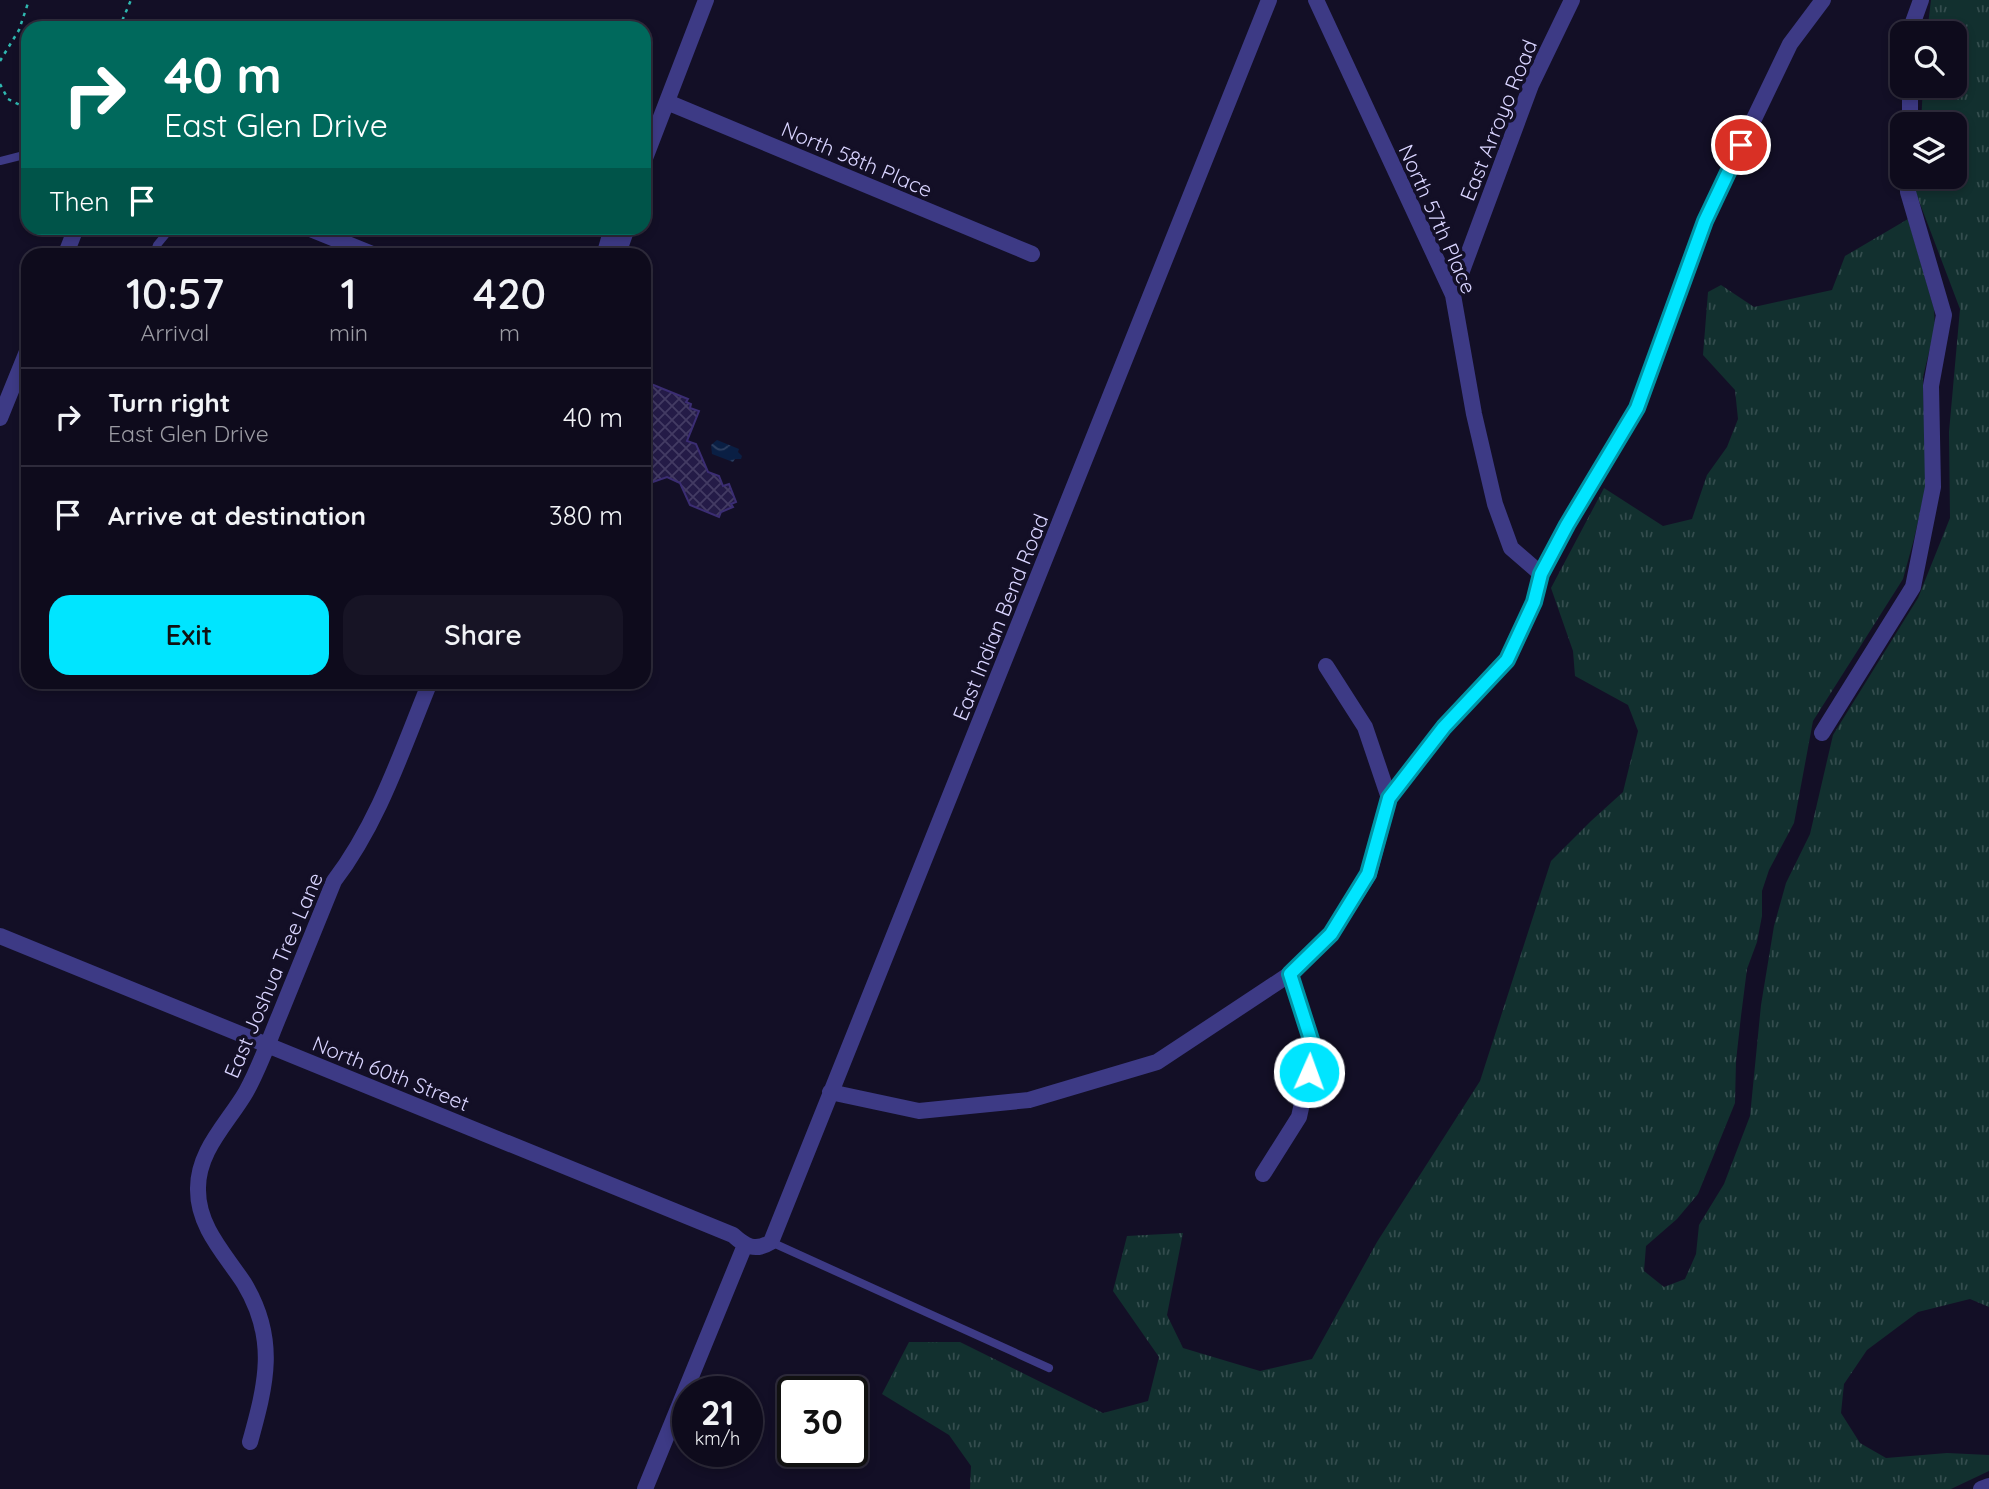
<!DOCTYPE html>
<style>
:root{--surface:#0e0b1c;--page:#171425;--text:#f1f3f6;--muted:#9b9ba3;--line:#2e2b3b;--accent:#00e5ff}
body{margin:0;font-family:Quicksand,sans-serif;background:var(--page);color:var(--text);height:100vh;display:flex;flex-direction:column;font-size:26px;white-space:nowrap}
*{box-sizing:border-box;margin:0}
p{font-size:23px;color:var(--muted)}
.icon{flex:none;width:38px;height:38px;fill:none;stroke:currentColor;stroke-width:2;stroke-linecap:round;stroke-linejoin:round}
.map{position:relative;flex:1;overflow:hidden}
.side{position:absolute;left:21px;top:248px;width:630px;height:441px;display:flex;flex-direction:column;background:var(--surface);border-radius:21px;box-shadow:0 4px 10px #0003,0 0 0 2px var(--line)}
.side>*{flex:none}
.hud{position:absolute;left:21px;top:21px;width:630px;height:214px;border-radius:21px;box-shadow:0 4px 10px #0003,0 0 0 2px var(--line);background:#00695c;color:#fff;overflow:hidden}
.controls{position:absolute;left:1890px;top:21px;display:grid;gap:14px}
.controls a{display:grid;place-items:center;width:77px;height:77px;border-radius:14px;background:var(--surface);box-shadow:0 4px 10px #0003,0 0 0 2px var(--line);font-size:35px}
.speed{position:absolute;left:672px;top:1376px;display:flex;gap:14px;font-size:35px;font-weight:700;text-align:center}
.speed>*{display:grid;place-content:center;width:91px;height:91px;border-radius:50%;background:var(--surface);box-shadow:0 4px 10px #0003,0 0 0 2px var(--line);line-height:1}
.speed small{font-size:18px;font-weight:400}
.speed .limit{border:4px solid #111;border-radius:10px;background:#fff;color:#111}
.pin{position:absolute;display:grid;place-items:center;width:60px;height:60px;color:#fff;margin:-30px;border:4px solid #fff;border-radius:50%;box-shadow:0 2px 7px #0007}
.me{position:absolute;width:77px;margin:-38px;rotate:2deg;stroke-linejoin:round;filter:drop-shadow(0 0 5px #0008)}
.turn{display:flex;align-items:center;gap:24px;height:147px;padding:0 28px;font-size:32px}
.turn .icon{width:91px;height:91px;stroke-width:2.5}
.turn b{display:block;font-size:49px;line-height:60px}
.then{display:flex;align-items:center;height:66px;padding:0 28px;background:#0003;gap:14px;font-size:26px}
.eta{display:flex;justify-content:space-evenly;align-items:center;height:119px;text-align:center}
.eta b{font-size:42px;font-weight:600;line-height:49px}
.cta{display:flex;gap:14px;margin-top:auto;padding:14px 28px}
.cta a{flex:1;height:80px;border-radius:21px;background:var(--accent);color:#111;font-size:28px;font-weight:600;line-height:80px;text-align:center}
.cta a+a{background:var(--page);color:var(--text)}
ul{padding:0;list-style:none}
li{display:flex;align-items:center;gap:21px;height:98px;padding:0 28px;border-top:2px solid var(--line)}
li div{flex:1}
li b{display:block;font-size:26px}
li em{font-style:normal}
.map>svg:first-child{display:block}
.grass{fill:url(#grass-tufts)}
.water{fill:url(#water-waves)}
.building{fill:url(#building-cross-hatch);stroke:#3b2d73;stroke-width:2}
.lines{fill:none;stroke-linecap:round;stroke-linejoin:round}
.path{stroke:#2fb8b0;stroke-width:2.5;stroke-dasharray:3.5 5;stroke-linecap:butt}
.service{stroke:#3d3a85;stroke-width:8}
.minor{stroke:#3d3a85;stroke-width:16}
.route-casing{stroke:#0095a6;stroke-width:18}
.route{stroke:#00e5ff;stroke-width:12}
.labels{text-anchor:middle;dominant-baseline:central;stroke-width:7;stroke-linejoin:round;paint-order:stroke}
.street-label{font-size:21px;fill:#d9d4ff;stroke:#130f26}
</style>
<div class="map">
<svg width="1989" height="1489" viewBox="0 0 1989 1489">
<defs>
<pattern id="grass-tufts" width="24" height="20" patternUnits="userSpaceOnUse" patternTransform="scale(1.75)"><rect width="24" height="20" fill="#12302f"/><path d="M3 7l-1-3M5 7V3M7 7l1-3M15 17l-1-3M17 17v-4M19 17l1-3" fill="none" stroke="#344d4e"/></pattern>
<pattern id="water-waves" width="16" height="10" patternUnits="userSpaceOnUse" patternTransform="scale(1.75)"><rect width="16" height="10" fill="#0a1f44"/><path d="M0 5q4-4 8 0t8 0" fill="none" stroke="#2d3f60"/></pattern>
<pattern id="building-cross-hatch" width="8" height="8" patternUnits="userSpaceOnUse" patternTransform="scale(1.75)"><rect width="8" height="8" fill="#241b47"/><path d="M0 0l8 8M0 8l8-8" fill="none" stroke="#433b63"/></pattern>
</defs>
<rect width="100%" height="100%" fill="#130f26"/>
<path class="grass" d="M1931,0H1989V1307L1970,1299L1918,1312L1867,1350L1844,1384L1841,1413L1860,1443L1886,1458L1947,1453L1989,1455V1471L1951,1489H970L971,1466L949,1435L882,1394L909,1342H960L1103,1413L1148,1401L1159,1357L1113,1291L1127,1236L1183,1233L1167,1315L1183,1348L1260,1371L1312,1359L1377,1242L1480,1081L1551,861L1591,821L1623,792L1638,731L1628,705L1575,676L1573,651L1551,588L1604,488L1663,526L1692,519L1707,475L1727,447L1738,419L1735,390L1703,355L1708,292L1721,285L1754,307L1832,290L1845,256L1908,219L1934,309L1935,327L1923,377L1926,486L1914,539L1903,579L1813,721L1794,823L1769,870L1762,891V916L1757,942L1747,969L1741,1016L1736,1061L1735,1103L1698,1194L1677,1219L1646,1246L1644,1271L1664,1287L1685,1279L1696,1254L1699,1225L1724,1184L1750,1116L1761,1005L1774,926L1786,883L1810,834L1833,735L1918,598L1950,518L1949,432L1960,309L1916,193L1917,177H1955V124H1921L1923,86H1955V33H1927Z"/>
<path class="water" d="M717,440L739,449L738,452L742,456L741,459H735L733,462L712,454L711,445Z"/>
<path class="building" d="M651,384L688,399L686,402L691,404L690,408L699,411L687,441L696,444L708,472L719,476L723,486L729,484L736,502L731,504L733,507L721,512L719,517L690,505L680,483L667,477L644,485V402Z"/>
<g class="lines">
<path class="path" d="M119,28L131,0
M0,61L19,30L29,0
M0,84L8,99L28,109"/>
<path class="service" d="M0,161L28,154
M153,256L157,245L171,228
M771,1242L1049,1368"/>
<path class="minor" d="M1316,0L1453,295L1474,414L1495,504L1511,548L1541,574
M1912,33V25L1921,0
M667,102L1032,254
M1910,124V86
M644,161L706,0
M308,228L377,256
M65,256L76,228
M604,256L612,228
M613,256L621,245L627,228
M1453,295L1531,85L1572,0
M0,418L28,349
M1326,666L1365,727L1389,798
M1822,733L1913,587L1933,487L1931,386L1944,315L1908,192V177
M0,936L733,1235C745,1246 755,1252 771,1242L1269,0
M830,1092L919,1111L1029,1100L1157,1062L1290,974
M1263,1174L1299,1117L1314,1049L1290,974L1331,934L1369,874L1389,798L1444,727L1507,660L1534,602L1541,574L1567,525L1637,408L1705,221L1790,44L1823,0
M250,1442C266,1384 278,1339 244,1283C225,1254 198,1227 198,1190C197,1151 228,1123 246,1092C260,1067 269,1040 280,1014C298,969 316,925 334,881C379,822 402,750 430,682
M645,1489L745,1245
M1981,1489L1989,1486"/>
</g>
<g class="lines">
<defs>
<path id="route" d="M1309,1072L1314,1049L1290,974L1331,934L1368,874L1389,798L1444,727L1507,660L1534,602L1541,574L1567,525L1637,408L1705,221L1741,145"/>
</defs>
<use href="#route" class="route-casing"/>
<use href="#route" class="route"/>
</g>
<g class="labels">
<g class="street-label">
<text transform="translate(1498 120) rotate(-68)">East Arroyo Road</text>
<text transform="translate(857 159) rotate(23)">North 58th Place</text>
<text transform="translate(1438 219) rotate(66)">North 57th Place</text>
<text transform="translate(1000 617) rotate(-68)">East Indian Bend Road</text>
<text transform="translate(273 975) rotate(-67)">East Joshua Tree Lane</text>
<text transform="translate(391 1073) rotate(22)">North 60th Street</text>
</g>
</g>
</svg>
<div class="controls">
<a><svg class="icon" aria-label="search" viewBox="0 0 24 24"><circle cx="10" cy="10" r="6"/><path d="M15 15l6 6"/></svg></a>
<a><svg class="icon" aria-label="layers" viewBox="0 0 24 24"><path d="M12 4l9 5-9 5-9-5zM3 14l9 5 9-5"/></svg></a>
</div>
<div class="speed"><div>21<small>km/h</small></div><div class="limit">30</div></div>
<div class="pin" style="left:1741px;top:145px;background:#d93025"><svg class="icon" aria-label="arrive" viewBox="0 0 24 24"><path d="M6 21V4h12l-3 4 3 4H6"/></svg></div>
<svg class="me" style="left:1309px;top:1072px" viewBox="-20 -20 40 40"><circle r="17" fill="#00e5ff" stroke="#fff" stroke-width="3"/><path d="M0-11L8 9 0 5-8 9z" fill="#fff"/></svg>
<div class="hud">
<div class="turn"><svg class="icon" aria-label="right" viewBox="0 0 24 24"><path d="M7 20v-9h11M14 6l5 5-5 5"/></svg><div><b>40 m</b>East Glen Drive</div></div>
<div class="then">Then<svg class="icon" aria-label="arrive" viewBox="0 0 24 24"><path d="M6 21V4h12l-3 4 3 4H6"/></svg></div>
</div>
<section class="side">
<div class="eta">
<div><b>10:57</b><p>Arrival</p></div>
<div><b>1</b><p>min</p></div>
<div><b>420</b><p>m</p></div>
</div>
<ul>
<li><svg class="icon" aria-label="right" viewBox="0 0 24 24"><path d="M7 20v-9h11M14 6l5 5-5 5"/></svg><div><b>Turn right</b><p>East Glen Drive</p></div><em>40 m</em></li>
<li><svg class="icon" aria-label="arrive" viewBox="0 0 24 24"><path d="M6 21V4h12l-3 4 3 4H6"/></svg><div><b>Arrive at destination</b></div><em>380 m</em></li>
</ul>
<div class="cta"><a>Exit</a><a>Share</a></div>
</section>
</div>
